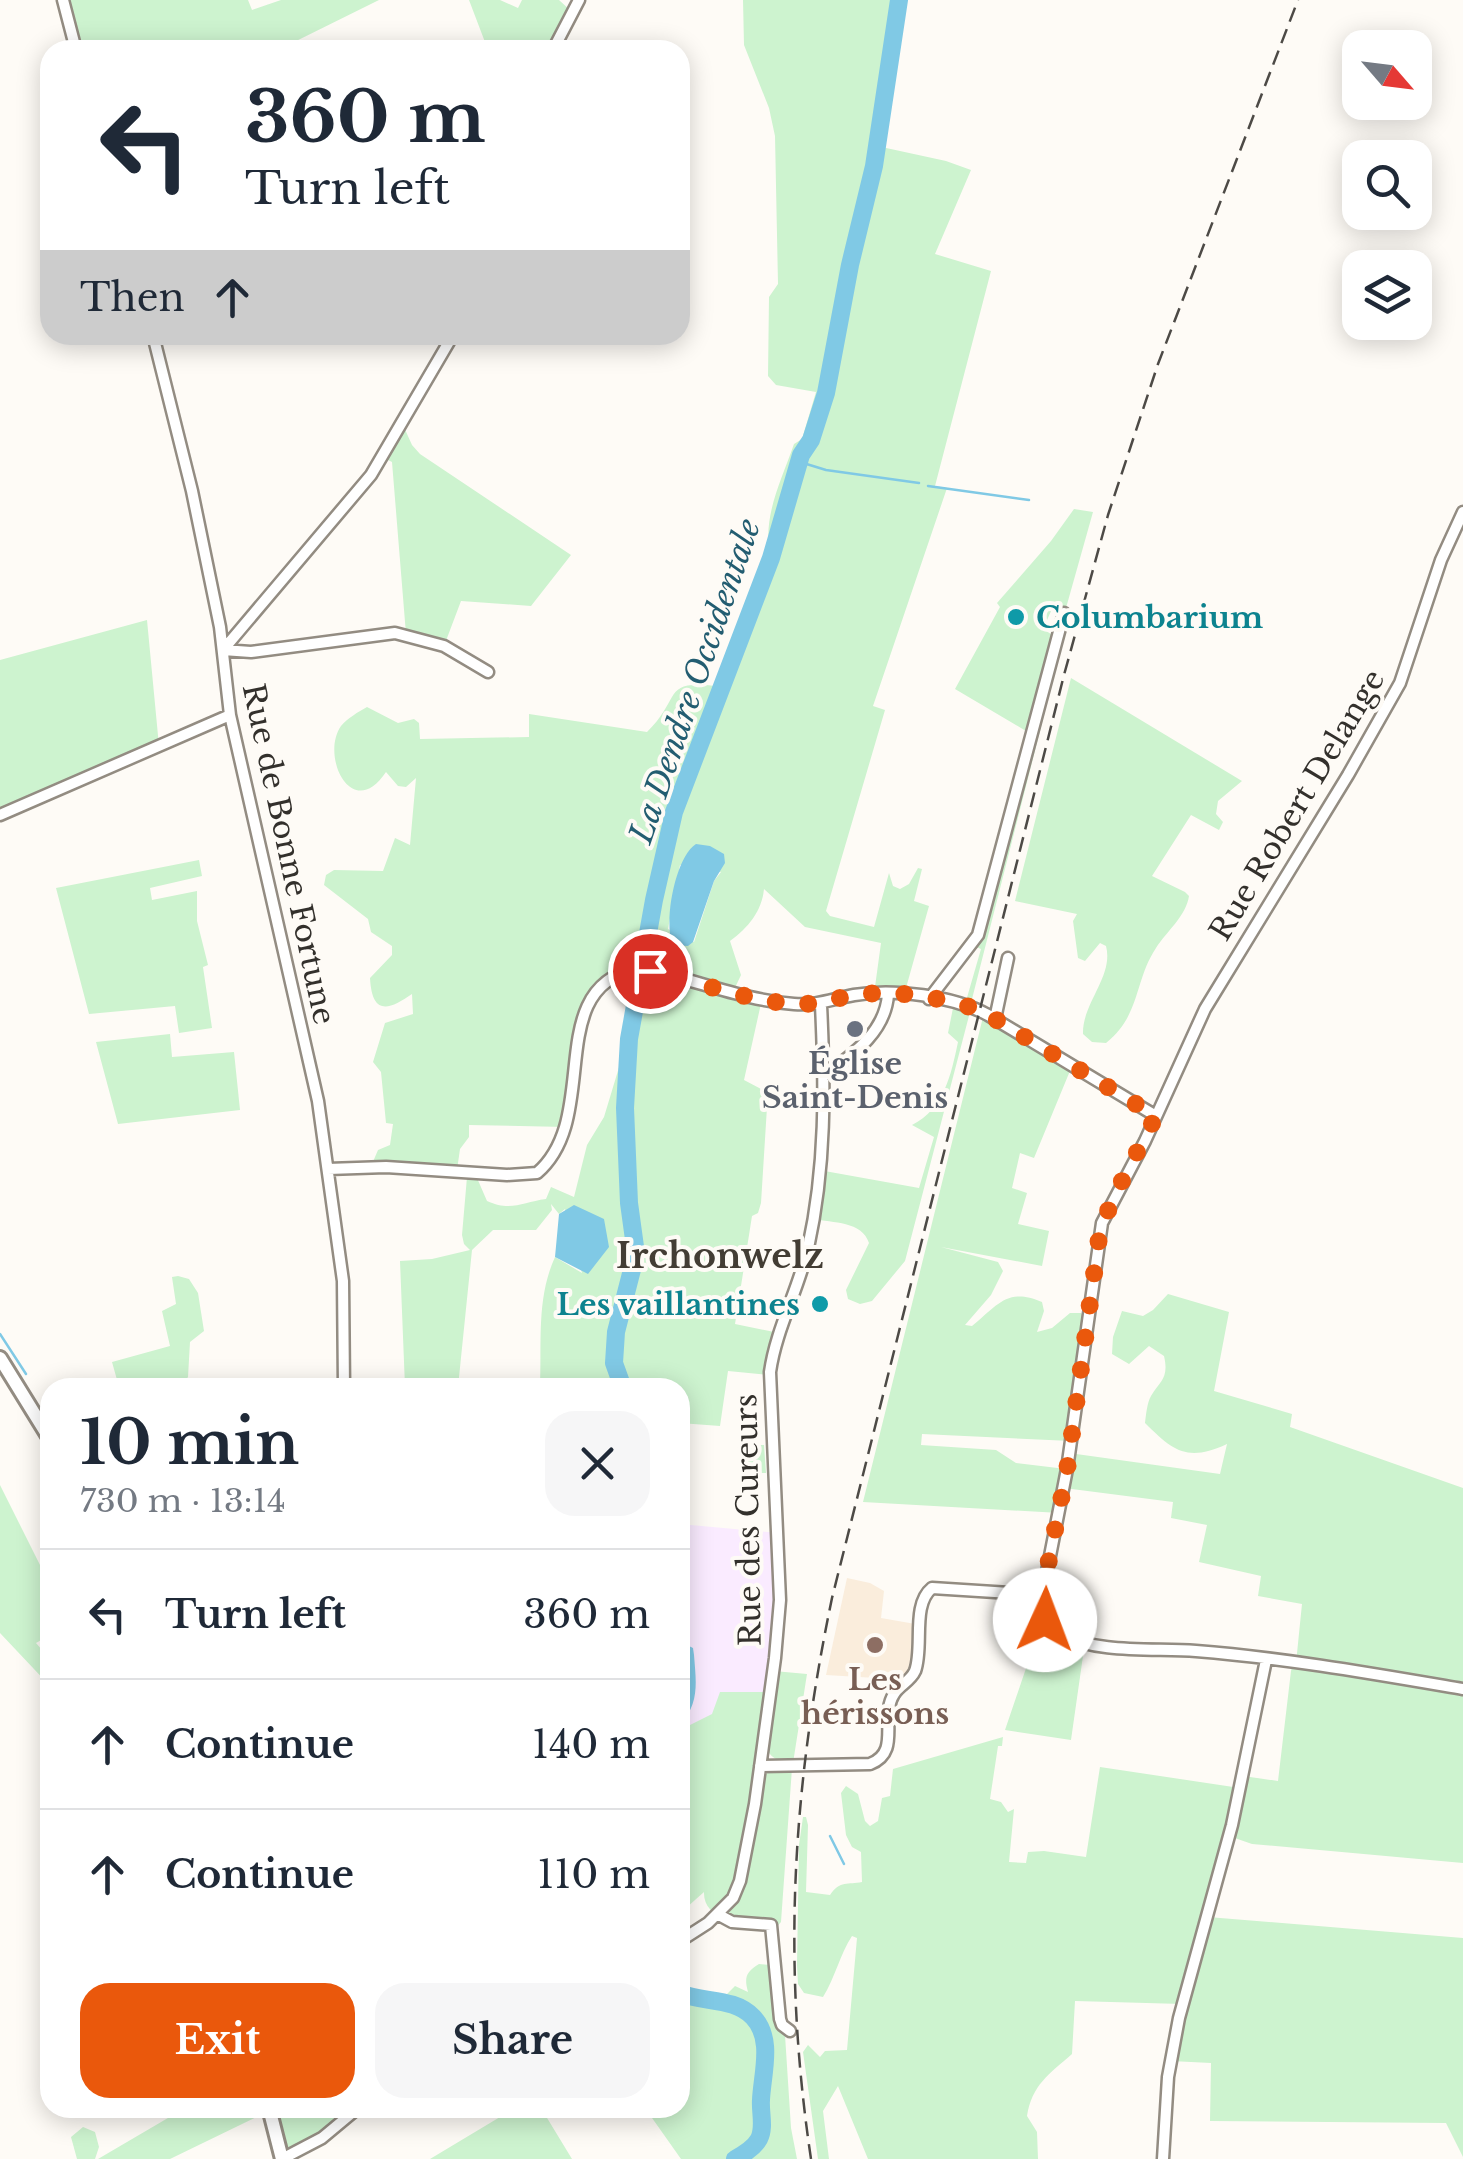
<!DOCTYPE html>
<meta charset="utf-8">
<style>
:root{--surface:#fff;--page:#f6f6f7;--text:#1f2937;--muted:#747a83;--line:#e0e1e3;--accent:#ea580c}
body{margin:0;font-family:"Libre Baskerville",serif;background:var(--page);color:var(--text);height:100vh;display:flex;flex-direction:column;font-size:38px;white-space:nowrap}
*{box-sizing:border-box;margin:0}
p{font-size:32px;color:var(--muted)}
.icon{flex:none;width:55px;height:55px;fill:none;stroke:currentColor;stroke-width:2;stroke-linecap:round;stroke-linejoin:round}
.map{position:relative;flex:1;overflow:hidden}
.side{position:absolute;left:40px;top:1378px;width:650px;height:740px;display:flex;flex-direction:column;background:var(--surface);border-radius:30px;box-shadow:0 5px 25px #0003}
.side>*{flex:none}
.banner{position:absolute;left:40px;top:40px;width:650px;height:305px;border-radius:30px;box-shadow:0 5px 25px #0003;background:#fff;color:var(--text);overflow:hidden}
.needle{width:65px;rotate:118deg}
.fabs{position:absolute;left:1342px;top:30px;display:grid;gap:20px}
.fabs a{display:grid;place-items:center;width:90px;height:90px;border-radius:20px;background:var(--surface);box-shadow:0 5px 25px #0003;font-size:50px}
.pin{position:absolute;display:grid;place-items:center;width:85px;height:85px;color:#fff;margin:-42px;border:5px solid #fff;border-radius:50%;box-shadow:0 2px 10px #0007}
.me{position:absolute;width:110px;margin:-55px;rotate:2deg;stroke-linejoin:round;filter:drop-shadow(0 0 8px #0008)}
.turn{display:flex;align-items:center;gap:35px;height:210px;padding:0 40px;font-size:45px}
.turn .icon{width:130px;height:130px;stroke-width:2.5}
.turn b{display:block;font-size:70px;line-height:85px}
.then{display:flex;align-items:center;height:95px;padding:0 40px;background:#0003;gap:20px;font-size:38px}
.round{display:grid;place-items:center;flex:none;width:105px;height:105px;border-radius:30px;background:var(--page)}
.overview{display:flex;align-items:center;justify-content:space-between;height:170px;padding:0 40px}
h1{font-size:60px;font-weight:700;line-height:75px}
.action{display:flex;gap:20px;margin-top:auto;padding:20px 40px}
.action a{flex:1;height:115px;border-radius:30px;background:var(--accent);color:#fff;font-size:40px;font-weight:700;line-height:115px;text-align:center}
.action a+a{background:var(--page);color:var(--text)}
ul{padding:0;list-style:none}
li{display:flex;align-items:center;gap:30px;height:130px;padding:0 40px;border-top:2px solid var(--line)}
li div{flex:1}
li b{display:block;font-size:38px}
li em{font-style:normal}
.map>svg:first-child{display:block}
.industrial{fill:#faebff}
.built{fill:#faeddc}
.green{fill:#cdf3cf;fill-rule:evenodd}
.water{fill:#80c9e5}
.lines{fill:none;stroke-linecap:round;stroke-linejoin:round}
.stream{stroke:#80c9e5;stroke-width:2.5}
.river{stroke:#80c9e5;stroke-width:18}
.minor-casing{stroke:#938c82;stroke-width:15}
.major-casing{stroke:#938c82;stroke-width:18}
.minor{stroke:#fff;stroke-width:10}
.major{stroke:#fff;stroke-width:12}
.rail{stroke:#4d4a46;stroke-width:2.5;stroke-dasharray:15 8;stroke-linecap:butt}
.route{stroke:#ea580c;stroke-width:18;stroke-dasharray:0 32.4}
.culture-dot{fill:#0f9aa8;stroke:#fefbf6;stroke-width:4}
.worship-dot{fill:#6b7280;stroke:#fefbf6;stroke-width:4}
.education-dot{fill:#8d6e63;stroke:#fefbf6;stroke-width:4}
.labels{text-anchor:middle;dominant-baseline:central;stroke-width:8;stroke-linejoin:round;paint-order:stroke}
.culture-label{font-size:30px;font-weight:bold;fill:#0d838f;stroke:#fefbf6;text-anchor:start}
.street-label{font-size:30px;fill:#33302c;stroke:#fefbf6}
.worship-label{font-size:30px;font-weight:bold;fill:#5b616d;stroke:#fefbf6}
.education-label{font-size:30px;font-weight:bold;fill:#785e54;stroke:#fefbf6}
.water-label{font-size:32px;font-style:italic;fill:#235d71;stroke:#fefbf6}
.quarter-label{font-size:35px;font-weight:bold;fill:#433d34;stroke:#fefbf6}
</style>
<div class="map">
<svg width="1463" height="2159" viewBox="0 0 1463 2159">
<rect width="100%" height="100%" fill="#fefbf6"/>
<path class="industrial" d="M680,1524L779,1533L771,1692L680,1730Z"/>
<path class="built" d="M847,1578L870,1583L884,1591L881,1618L921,1625L909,1680L826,1675Z"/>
<path class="green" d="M63,0H248L252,10L281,0H379L278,50H76Z
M469,0H500L518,8L522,0H559L571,11L553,50H488Z
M743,0H899L877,146L946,161L971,170L935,254L991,271L935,486L947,488L873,706L885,710L826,911L830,916L874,927L889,873L893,886L900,889L909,884L918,868L922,869L914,901L929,906L904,995L874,994L881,943L805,927L764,889C762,911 748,928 730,941L741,975L733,992L762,999L744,1080L763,1090L767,1107L761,1203L758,1213L752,1216L735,1324L779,1333L770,1375L728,1371L720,1426L680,1423V1388L540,1387C542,1343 536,1299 555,1257L582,1273L565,1209L559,1214L551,1204L552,1210L536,1230H493L472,1250L458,1387H405L400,1261L432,1259L470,1250L464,1244L462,1235L467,1177L477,1178L487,1201C511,1212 523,1202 546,1199L551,1187L574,1197L587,1145L604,1117L620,1064L628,1057L643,970L625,968L582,1014L566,1127L469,1125V1137L460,1149L457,1170L372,1164L378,1150L390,1145L393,1124L386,1123L381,1072L373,1062L385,1023L413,1014L412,994C389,1010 372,1016 370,978L392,955V946L371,932L368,919L324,885L326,875L334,870L383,871L395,838L410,845L416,778L406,787L398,786L386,772C352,823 320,756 341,726C348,718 358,712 367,707L398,723L414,719L419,723L420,739L529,737V714L647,732C684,696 659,678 724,687L771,559C761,518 781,482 794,444L802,439L816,392L776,385L768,376L769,297L778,284L775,136L769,108L744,45ZM680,865L721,872L714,881L694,942L668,929Z
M403,425L412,445L420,454L571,555L531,606L461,601L444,646L406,634L392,462L384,458Z
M1074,509L1093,512L1066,608L1052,609L1043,629L1054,636L1026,731L955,689L1000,607L997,603L1051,541Z
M147,620L159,746L0,815V660Z
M1071,678L1242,781L1218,801L1216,814L1223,822L1219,830L1191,815L1152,876L1185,892L1189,896C1186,916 1167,931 1156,948C1134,981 1141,1015 1106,1043L1092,1042L1083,1034C1082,1003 1114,976 1106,946L1100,943L1085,961L1078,958L1073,921L1077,914L1015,901Z
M1044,687L1045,711L971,1003L966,1001L981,949L974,946Z
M199,860L202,876L150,888L152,900L197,891V921L208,965L203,967L212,1028L179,1033L175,1006L89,1014L56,888Z
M954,1003L970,1012L905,1261L872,1301L860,1304L848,1299L846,1290L869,1243C862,1221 833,1223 813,1219L819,1170L919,1188L934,1137L912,1125C944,1109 951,1075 958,1042L948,1033Z
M983,1017L1072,1066L1034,1158L1020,1153L1012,1188L1027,1193L1018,1224L1049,1231L1042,1266L941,1247L998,1262L1003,1271L991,1295L965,1325L972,1326C998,1305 1007,1287 1042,1302L1044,1311L1037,1332L1052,1328L1070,1313H1081L1088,1321L1071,1441L922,1434L921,1445L996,1450L1016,1463L1066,1469L1069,1453L1220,1474L1227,1444C1188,1462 1174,1452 1145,1423C1146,1415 1147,1403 1151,1396C1161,1380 1169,1378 1164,1356L1149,1346L1129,1364L1112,1354L1113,1337L1122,1311L1143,1316L1153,1310L1168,1294L1229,1312L1214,1391L1292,1414L1290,1427L1463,1488V1863L1252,1844L1229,1836L1208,1917L1463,1938V2157L1446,2123L1210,2121L1211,2063L1171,2061L1182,2004L1075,2001L1072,2054C1049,2074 1032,2085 1027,2116L1037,2132L1038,2159H868L838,2086L823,2111L829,2159H818L803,2052L808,2045L820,2057L825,2051L847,2050L857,1938L852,1936C840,1954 835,1978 823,1997L804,1993L798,1984L797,1965L799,1845L803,1817H806L808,1825L806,1892L830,1895C840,1880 848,1885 862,1882L861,1852L852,1847L846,1835L841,1793L846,1786L858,1794L865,1821L870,1826L878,1821L882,1798L890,1796L893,1769L1003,1737L1002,1746H998L990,1799L1001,1802L1008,1812L1014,1809L1009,1862L1026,1863L1028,1852L1044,1851L1086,1857L1100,1767L1240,1788L1243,1776L1278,1781L1291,1671L1293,1663H1296L1302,1604L1258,1596L1261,1576L1199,1562L1207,1525L1171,1518L1173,1502L1064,1488L1060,1513L863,1502Z
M170,1034L172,1057L234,1052L240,1110L118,1124L96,1042Z
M178,1276L189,1279L198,1293L204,1331L190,1342L188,1377L181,1387H119L112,1362L170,1346L162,1311L176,1304L172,1277Z
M748,1445H764L766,1473H746Z
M0,1485L50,1585V1635L36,1643L50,1659V1686L0,1633Z
M1047,1624L1085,1642L1071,1740L1005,1730L1039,1630Z
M774,1671L807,1674L793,1763C779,1762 768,1758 765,1743L764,1775L775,1769L792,1768L781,1922L774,1930C750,1926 703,1923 704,1892L686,1908L680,1921V1730L712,1714L720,1692H770Z
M759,1964L770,1965L779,2028L785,2035L791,2128L797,2159H681L645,2108H680V1997L692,2004H721L723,1998L735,1986L748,1992C744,1977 746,1972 759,1964Z
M185,2108H358L282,2159L269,2111L170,2159H98Z
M515,2108H541L572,2159H430Z
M83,2127L95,2132L99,2147L95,2159H77L71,2137Z"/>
<path class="water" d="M696,844L710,846L724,854L725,863L714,881L693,942L688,946L673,945C663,924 675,857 696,844Z
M574,1205L604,1219L609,1247L588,1274L555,1257L559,1214Z
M687,1645L693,1648L694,1655C696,1681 700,1704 680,1724V1653L681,1647Z"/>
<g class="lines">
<path class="stream" d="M800,462L826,470L919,483
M928,486L1029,500
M0,1334L26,1374
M830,1836L844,1864"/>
<path class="river" d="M623,1388L614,1363L616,1332L636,1254L629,1203L625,1108L629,1039L654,900L674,812L771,558L801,455L811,440L826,393L850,265L874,166L899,0
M680,1993C703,2003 734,1997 753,2017C774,2039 762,2074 761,2100C760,2113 765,2127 759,2139C754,2148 744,2154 735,2159"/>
<defs>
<path id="minor" d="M63,0L76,50
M553,50L579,0
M153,335L192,491L220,627L230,715L318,1101L343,1281L344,1388
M1463,512L1441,560L1400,683L1348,775L1205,1009L1145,1141L1102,1223L1067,1469L1041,1602C1042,1616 1046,1627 1059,1634C1099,1654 1152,1648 1196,1651C1285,1658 1375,1674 1463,1689
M223,650L371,475L453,335
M223,650L251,652L395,633L444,646L488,672
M0,815L230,715
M929,999L978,935L1064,613
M995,1019L1008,958
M824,1076C852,1055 885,1033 888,995
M328,1169L386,1167L507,1175L537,1173C603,1116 541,989 637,968C690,977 740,1000 794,1004C816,1006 832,999 854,995C894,988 953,996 988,1015L1156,1116
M760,1766L870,1764C902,1752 879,1717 894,1694C899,1685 910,1682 915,1671C924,1647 911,1605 932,1588L1041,1595
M719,1915L732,1922L771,1925L780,2019L782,2025L790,2031
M680,1941L708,1923L733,1898L740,1881L755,1804L775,1658L780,1600L770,1372C776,1329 798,1291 808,1248C826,1167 825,1087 821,1005
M282,2159L322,2138L358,2108
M1163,2159L1168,2077L1179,2018L1232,1825L1266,1660"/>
<path id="major" d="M0,1358L50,1439
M269,2108L282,2159"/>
</defs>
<use href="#minor" class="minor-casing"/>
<use href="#major" class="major-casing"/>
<use href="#minor" class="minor"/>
<use href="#major" class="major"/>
<path class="rail" d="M811,2159C782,1965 792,1790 832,1598L1064,675L1108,515L1158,364L1298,0"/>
</g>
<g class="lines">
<path class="route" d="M650,971C697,981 746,1001 795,1004C817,1005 834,998 856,995C896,989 942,998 980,1010L1156,1116L1111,1202L1099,1238L1067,1470L1042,1595L1045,1620"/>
</g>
<g class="culture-dot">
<circle cx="1016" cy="617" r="10"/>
<circle cx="820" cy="1304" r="10"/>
</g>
<circle class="worship-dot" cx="855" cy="1029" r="10"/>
<circle class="education-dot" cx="875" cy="1645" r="10"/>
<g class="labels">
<g class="culture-label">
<text x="1036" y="617">Columbarium</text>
<text x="800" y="1304" text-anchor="end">Les vaillantines</text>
</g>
<g class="street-label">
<text transform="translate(1297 805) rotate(-59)">Rue Robert Delange</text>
<text transform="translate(289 854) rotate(78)">Rue de Bonne Fortune</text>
<text transform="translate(748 1520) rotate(-91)">Rue des Cureurs</text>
</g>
<g class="worship-label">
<text x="855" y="1063">Église<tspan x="855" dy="34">Saint-Denis</tspan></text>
</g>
<g class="education-label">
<text x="875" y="1679">Les<tspan x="875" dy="34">hérissons</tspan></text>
</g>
<g class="water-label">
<text transform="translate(695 681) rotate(-71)">La Dendre Occidentale</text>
</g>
<g class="quarter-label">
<text x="720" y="1255">Irchonwelz</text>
</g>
</g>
</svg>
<div class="fabs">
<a><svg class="needle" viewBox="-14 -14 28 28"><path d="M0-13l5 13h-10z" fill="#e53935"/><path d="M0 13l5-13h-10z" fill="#747a83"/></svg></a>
<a><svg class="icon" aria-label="search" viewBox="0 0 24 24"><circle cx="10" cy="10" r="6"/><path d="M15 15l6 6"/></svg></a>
<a><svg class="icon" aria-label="layers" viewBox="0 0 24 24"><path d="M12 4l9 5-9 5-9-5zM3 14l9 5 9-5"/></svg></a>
</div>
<div class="pin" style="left:650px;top:971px;background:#d93025"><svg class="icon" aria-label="arrive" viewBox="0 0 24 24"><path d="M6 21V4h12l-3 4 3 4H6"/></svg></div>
<svg class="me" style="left:1045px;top:1620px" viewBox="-20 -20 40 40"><circle r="19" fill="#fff"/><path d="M0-13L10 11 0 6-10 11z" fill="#ea580c"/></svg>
<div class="banner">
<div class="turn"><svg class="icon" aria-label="left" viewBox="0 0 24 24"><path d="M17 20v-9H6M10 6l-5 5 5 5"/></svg><div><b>360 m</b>Turn left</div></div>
<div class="then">Then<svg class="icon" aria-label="ahead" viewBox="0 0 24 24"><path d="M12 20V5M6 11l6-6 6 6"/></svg></div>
</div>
<section class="side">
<div class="overview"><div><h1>10 min</h1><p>730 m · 13:14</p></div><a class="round"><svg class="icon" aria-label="close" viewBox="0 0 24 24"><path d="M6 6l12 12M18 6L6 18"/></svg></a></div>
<ul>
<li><svg class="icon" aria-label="left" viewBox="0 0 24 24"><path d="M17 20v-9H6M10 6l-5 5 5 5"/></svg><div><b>Turn left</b></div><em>360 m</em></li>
<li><svg class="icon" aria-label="ahead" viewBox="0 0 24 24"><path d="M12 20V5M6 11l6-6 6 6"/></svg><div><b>Continue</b></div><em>140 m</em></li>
<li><svg class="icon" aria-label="ahead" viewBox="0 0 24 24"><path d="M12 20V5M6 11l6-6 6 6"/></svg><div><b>Continue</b></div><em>110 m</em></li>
</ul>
<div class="action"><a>Exit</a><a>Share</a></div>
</section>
</div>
